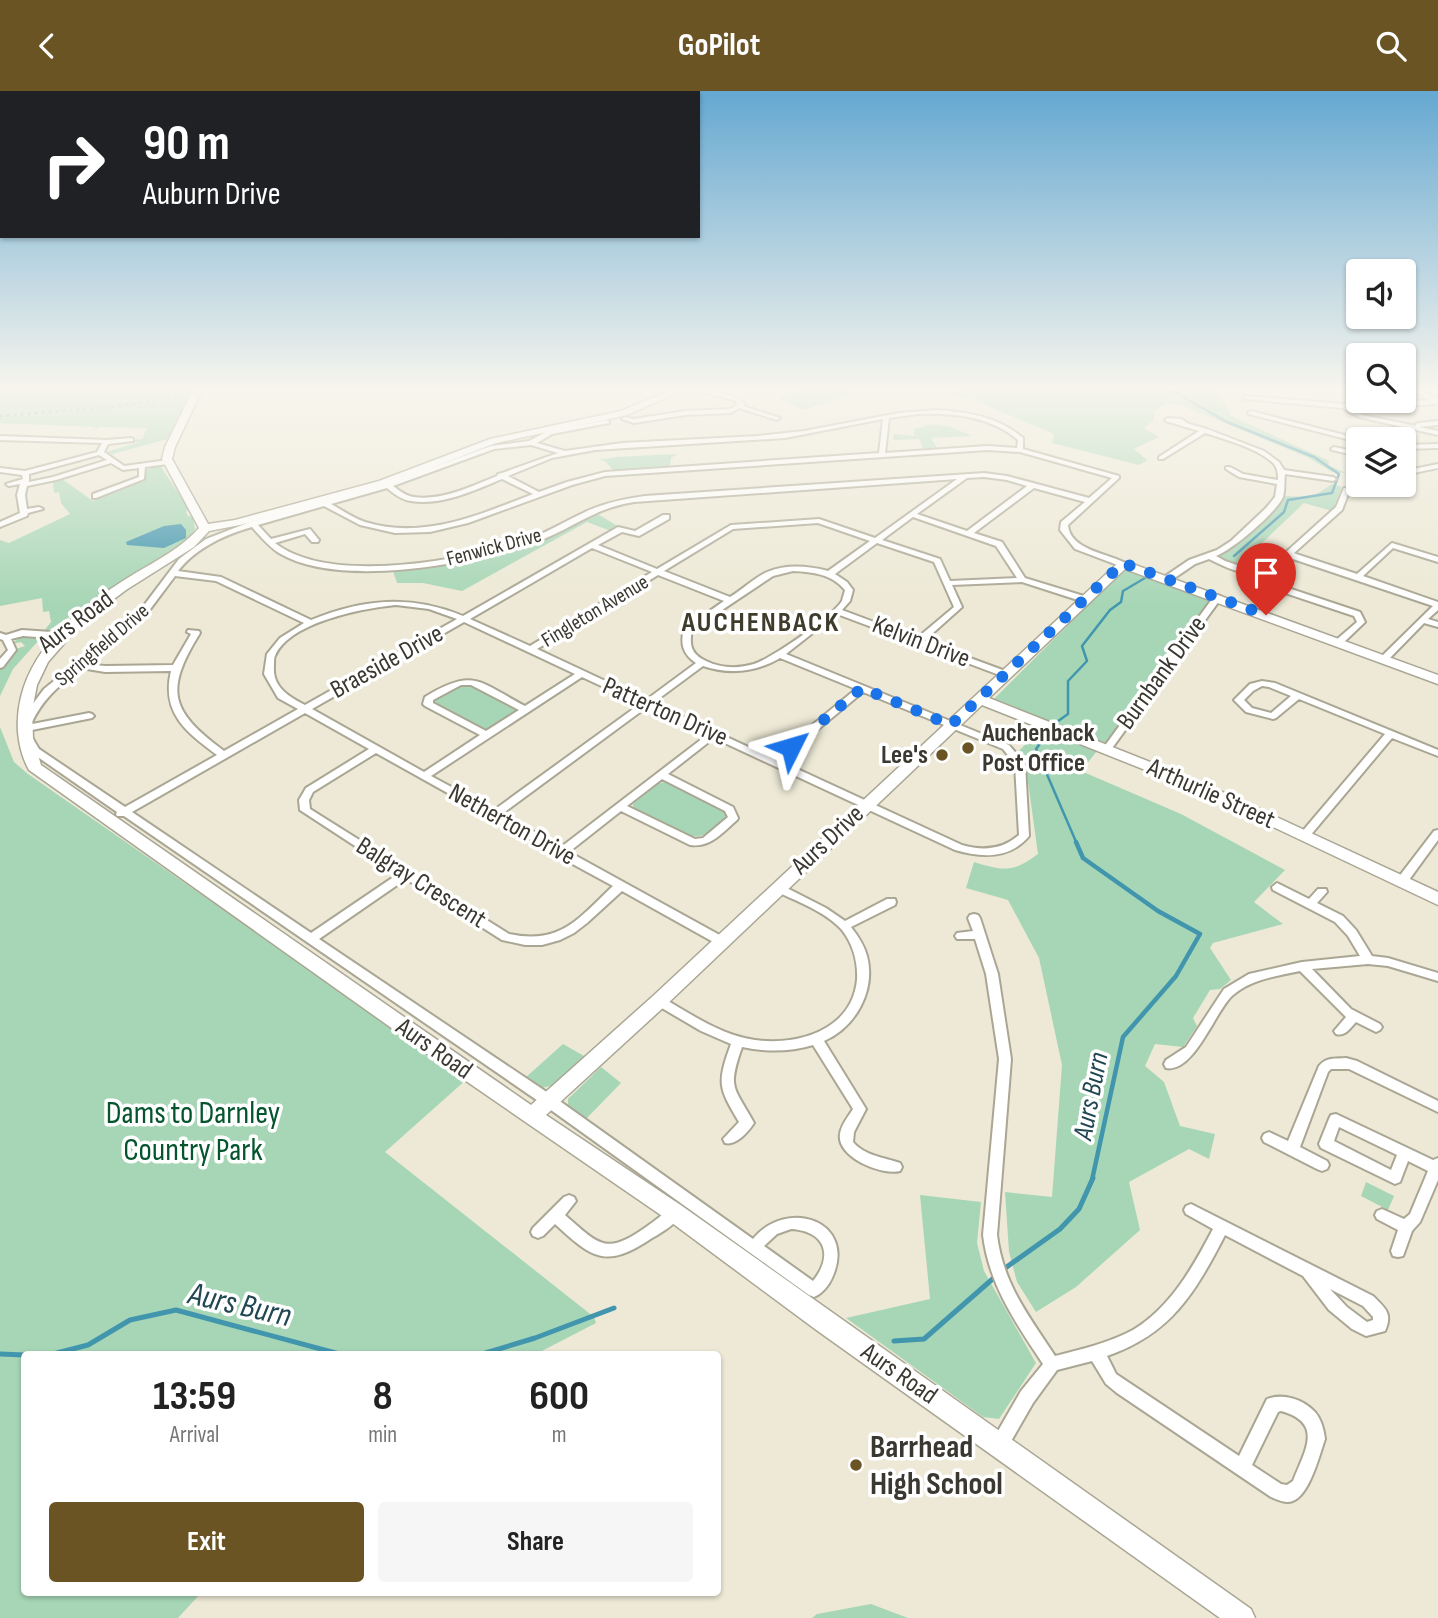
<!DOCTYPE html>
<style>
:root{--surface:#fff;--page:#f6f6f6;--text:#222;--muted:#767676;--accent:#6a5424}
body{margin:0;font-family:"Sofia Sans Condensed",sans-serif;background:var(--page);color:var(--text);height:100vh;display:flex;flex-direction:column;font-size:26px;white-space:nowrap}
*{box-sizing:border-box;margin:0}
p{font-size:23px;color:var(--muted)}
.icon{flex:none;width:38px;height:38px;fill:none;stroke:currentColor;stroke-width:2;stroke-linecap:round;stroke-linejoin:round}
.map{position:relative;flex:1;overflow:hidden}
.drawer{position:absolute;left:21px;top:1260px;width:700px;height:245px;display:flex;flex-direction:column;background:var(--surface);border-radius:7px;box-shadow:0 2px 5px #0004}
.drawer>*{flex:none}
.hud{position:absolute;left:0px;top:0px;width:700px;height:147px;box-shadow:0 2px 5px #0004;background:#202124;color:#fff;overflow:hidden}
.tools{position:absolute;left:1346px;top:168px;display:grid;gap:14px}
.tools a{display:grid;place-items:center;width:70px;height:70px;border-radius:7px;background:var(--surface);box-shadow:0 2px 5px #0004;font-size:35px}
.pin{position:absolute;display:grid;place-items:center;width:60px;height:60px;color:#fff;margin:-72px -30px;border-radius:50% 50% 50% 0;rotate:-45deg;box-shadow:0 0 7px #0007}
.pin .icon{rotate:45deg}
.me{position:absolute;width:77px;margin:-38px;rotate:50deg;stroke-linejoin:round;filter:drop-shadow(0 0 5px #0008)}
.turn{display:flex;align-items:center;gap:24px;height:147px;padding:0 28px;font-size:32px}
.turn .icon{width:91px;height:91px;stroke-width:2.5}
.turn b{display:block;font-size:49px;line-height:60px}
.eta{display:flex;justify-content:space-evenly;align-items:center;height:119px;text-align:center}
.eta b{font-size:42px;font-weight:700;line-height:49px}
.primary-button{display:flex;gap:14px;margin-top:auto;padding:14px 28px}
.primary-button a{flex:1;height:80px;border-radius:7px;background:var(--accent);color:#fff;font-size:28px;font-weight:700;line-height:80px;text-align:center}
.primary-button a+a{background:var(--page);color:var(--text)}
header{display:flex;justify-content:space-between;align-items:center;height:91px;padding:0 28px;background:var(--accent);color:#fff;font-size:32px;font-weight:700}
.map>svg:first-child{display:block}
.green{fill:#a7d6b6}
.water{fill:#4196ae}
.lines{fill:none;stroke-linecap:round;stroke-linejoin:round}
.stream-far2{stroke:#4196ae;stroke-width:2.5}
.stream-far1{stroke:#4196ae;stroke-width:4.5}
.stream{stroke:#4196ae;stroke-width:5}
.street-casing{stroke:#aaa694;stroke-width:4}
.secondary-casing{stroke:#aaa694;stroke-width:3}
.street{fill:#fff;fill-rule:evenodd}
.secondary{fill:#fff;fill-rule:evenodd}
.rail{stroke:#8f8c7f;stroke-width:2.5;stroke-dasharray:2.5 4.5;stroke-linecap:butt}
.route{stroke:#1a73e8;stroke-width:12;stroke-dasharray:0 21.6}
.poi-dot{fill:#6a5424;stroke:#fff;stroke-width:2.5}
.labels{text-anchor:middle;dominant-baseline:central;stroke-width:7;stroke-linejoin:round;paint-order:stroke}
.far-street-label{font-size:21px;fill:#3a3831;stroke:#fff}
.street-label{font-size:26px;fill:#3a3831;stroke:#fff}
.poi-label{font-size:26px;font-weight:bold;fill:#3a3831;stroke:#fff;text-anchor:start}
.far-district-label{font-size:28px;font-weight:bold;letter-spacing:2px;fill:#3f3c2c;stroke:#fff}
.water-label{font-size:28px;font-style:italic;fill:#214752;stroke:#fff}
.near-park-label{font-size:32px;fill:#04542e;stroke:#fff}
.near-poi-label{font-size:32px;font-weight:bold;fill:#3a3831;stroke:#fff;text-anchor:start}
.near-water-label{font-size:33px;font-style:italic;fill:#214752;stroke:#fff}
</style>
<header><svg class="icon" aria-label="back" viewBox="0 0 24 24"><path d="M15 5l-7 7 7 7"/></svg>GoPilot<svg class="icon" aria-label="search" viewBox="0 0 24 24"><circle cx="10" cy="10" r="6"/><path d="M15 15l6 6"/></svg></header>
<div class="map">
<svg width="1438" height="1527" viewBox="0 0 1438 1527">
<rect width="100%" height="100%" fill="#ede9d6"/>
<path class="green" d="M0,299H220L191,303L168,348L109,364L106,361L140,351H112L142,348L147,337L99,336L92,341L96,336L0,332Z
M802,299H848L854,303L803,319L778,306Z
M957,299H1216L1231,325L1329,370L1328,374L1346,382L1332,381L1307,366L1181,314L1167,312L1154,320V329L1144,337L1159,346L1134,358L1147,369L1139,374L1052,352L1054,343L972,308L951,305Z
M933,333L951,336L972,345L931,347L937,357H923L919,348L893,349L894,343L914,345V338Z
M677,363L671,367L670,375L614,380L605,370L599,369L616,366Z
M157,375L161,376L189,418L186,421L188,425L193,426L195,438L187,450L49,539L44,540L51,531L49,520L43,521L42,507L0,515V449L9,452L70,423L61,412L59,401L54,402L53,391L62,388L93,410L97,409L95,407L146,387V379Z
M1332,393L1342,396L1332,420L1304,412L1242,471L1231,472L1218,467L1273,421L1282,405L1312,406Z
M596,422L619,436L611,440L587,431L462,500L423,492H397L392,477L488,465L542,448Z
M1126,476L1212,507L1107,656L993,609Z
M21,545L40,548L13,578L0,605V579L16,558L25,555L21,551L12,553Z
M467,594L515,616V621L488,638H481L433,613C438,601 454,594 467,594Z
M0,636L14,671L28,683L467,988L385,1061L594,1226L596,1232L536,1263L24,1264V1502H201L178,1527H0Z
M1040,638L1097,660L1081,680L1181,723L1285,779L1254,811L1283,833L1213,852L1210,857L1231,889L1220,898L1210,899L1193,927L1197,935L1183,956L1155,953L1145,975L1164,991L1180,1035L1215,1043L1209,1068L1189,1058L1129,1091L1140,1139L1076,1196L1036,1221L1017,1191L1009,1161L1005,1101L1052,1106L1062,974L1039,867L1008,809L966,797L974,771C1003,780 1013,782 1038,763L1025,669L1019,660Z
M666,691L722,718L726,723C725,731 719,734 713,739C691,758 655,728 633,717V713L659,692Z
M563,953L584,965L552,995L540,997L525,987Z
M601,976L621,992L586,1028L568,1017V1008Z
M1366,1091L1394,1105L1388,1119L1361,1105Z
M920,1104L981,1111L977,1152L984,1180L1036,1272L999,1328L983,1326L846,1227L930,1208Z
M871,1513L908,1527H812L817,1523Z"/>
<path class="water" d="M181,433L186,439V447L164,457L127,454L126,451L164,435Z"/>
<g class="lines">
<path class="stream-far2" d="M1171,299L1227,331L1314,366L1339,383L1332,402L1288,409L1284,421L1234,465
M1054,633L1068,623V590L1087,570L1082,555L1110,519L1121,511L1123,500L1145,487
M1049,641L1036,658L1077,753"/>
<path class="stream-far1" d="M1076,751L1083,767L1158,820L1200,843L1176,885L1123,946L1092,1089"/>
<path class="stream" d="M1001,1180L1060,1138L1079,1118L1093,1087
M894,1250L924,1248L996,1185
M0,1263L24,1264
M49,1264L88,1254L130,1229L176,1219L343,1264
M479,1264L535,1247L614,1217"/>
<defs>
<path id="street" d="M695,299C711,299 733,302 745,313L743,315L780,327L777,329L739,317L731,322L685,324L634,332L622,328L625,326L634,328L685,320L730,318L738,313L734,309Z
M1246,305L1343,313L1438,309V313L1350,317L1363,324L1416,335V333L1418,332L1438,330V334L1419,336L1438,340V344L1359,326L1342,317L1244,308L1243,307Z
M937,319C968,321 999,326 1023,347V358L1119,385V387L1068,434C1070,460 1109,462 1127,473L1126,475H1120L1075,458L1060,439L1061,431L1085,411L1034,397L974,442L1002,451L1025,487L1087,506V510H1081L1022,491L952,494L962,516L924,550L1008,581V585H1002L837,523L786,563L1009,654L1025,673L1029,745C1010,768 982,767 955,759L714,647L668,683L733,716L738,727L737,729C722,742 710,757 690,754L621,720L569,761L725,847L727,850L725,853H717L622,800L587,832L574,842L560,849L542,854H525L502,849L406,788L319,848L554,1006L753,1148C787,1106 858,1130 832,1187C829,1194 822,1203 814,1206L809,1204L544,1014L124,725H117L116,723L117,721L32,662L25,650L30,647L33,648L39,658L125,716L217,664C186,641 161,622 171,580L105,581L81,577C58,596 44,606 31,633H25L23,631L26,622L44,598L139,521L179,468L206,448L250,431L382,394L383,392H389L491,355L529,350L548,340L607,329L609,330V332L552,343L537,352L565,360L622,352L758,345L804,340L899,322ZM918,323C953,322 990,325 1018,349L1017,357L987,355L885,362L889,327ZM883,328L879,362L605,381L567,391L539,401L508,385L552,367L595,359L785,347ZM531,354L558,362L502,382L498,383L497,385C472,395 442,410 414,406C406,405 400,400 393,395L494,358ZM987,359L1020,361L1112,387L1089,407L1007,385L984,382L645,405C624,408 603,412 583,422C565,430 549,441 530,447C469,469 330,495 275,452L305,443L312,451H318L319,449L310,438L271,448L258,434L324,415L360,434L395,442L430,441L468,432L572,394L605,385ZM984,386L1007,389L1027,395L967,440L917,423L967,387ZM502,388L533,403C479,424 423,449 365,431C353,427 342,419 331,413L387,397C394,403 402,409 411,410C442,415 475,399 502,388ZM957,388L875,447L819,428L731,434L657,478L598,454L622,441L639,445L669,428V424H663L635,440L618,436L463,525C411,503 362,508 311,529L221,486L178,480C196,457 224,444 252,436C260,445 268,455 279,462C339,498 472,473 536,451C572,438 594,417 634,411ZM913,426L996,455L1017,487L950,490L940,468L882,449ZM818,432L870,450L828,480C809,475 786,473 767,481C754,487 742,499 730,506L664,480L733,438ZM877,452L934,471L954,516L917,547L842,519L850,510L853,499L847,491L835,483ZM592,457L652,481L530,555L470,528ZM793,480C813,481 832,483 845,499C845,500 842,509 842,510C832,526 772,567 754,573C738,578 720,577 706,570C691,563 689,554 692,539L773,485ZM658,484L724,510L684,538C680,553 683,563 696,572L646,609L537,558ZM175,485L216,490L304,532L280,547L267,563L264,583L278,607L298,618L224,660C170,620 164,600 200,542L199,540L188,539L187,541L191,543L173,574L105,575L86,573L145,525ZM396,514L429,518L457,528L305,614C289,606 272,596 274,575C274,574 274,566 275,565C289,531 364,517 396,514ZM464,531L575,583L525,615C479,591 474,576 425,606L423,613L425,615L480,644L424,681L312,618ZM780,567L856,598L772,667L653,612L703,575C730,584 756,581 780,567ZM582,586L640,613L494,719L431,685ZM461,594H471L519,619L486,640L433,612V609ZM863,601L1003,658L1015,673L1019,744C1002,759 983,760 962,754L780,670ZM647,616L707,644L561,756L502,723ZM305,622L369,658L306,697L299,709L300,719L398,783L311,842L132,721ZM376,662L555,762L556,764L613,795C579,827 561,854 509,843L310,718L309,709L313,701ZM662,688L725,720L728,726L703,747L695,748L627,715ZM791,1138C825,1140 834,1164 813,1190L764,1155L777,1143Z
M1251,320L1360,348H1361H1358V351L1249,323L1248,322Z
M1168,327L1181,328L1189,333L1207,338L1264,360L1279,371L1284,379L1333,386L1336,388L1333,390L1285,383C1284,390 1285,399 1283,406C1276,422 1232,459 1216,465L1225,470L1249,478V482C1235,481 1221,474 1209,468L1195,473L1170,490H1164V486L1189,469L1217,459L1231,450L1266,417L1275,406L1277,393L1239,386L1226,378V376H1230L1243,383L1278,389C1278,383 1278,378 1274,373C1260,358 1224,348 1205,342L1163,368H1159V366L1199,340L1166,330L1165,329Z
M0,345L107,349L131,347L133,348V350L108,353L104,361L124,375L168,369L171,371L168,373L145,376L144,388L96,407H93V403L139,386V377L123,379L111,372L56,389L27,395L25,404L27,418L39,416L43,418L28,422L27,425L0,436V431L20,422L17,404L20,393L9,395L6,393L23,388L22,384L0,381V377L25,380L97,361L102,352L0,349ZM99,364L107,369L53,386L29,391V383Z
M1438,353V357L1404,358V354Z
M1334,356L1358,361V365L1332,359L1331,358Z
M1438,373V377L1404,384V380Z
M1351,382H1358V386L1349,385L1348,384Z
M1344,397L1350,398L1342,419L1294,462L1296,463L1357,483L1392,452L1438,466V471L1393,457L1363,485L1438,511V519L1428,528L1438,531V536L1424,532L1387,570L1384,571L1380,568L1381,566L1433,515L1290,467L1285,462L1336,416Z
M1270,493H1276L1360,521L1365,531L1341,554H1335V550L1357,531L1354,525L1270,497Z
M1215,504H1218L1222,506L1110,660H1104L1102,658L1104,656Z
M22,539L51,541L55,544L51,547L23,545L11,548L16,559L3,576L0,577V568L8,559L3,549L0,548V542L6,544Z
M1262,590L1275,592L1438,659V665L1392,647L1309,746H1301L1300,744L1301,742L1385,643L1299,608L1276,627L1273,628L1246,621L1234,609L1250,593ZM1262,595L1269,596L1291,605L1271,622L1252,617L1244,609L1253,600Z
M89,622L92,623L94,625L92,627L27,640L22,637L27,634Z
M1438,739V749L1406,793H1398L1397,790L1398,787L1434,740Z
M777,792L826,817L845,830L887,808H895L896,811L895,814L851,836C858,845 864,854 867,865C876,899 856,936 824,950L866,1018L854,1041L853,1051C865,1065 883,1066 900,1072L902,1076L900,1080C882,1085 836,1066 840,1043C841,1034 848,1026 853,1018L813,954C790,961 766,961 742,956C727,999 734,995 754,1032C748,1041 736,1055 725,1052L723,1048L739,1031C718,996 717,992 731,953L701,940L655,913L653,910L655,907L659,905L663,907C692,924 721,944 755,949C798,955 852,939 857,889C858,871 853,853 842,839C825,820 796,810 773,799L772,796Z
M1277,792L1309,808L1318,798H1326L1327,801L1317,812L1343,825L1356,839L1372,865L1388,867L1438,882V890L1388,875L1368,873L1312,878L1351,918L1380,933L1382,936L1380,939L1376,941L1356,931C1350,937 1345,946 1336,943L1334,940L1346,926L1300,880C1277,885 1251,888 1233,904C1216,918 1194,983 1166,977L1164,973L1166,969L1186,956L1224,898L1249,883L1302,871L1360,865L1348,845L1335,831L1273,799L1272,796Z
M974,823L978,824L980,827L998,883L1011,968L997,1144C1003,1193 1029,1225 1055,1265C1082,1258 1109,1252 1133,1239C1171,1216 1193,1176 1213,1138L1186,1123L1184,1119L1186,1115L1191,1113L1373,1205C1385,1217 1393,1222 1385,1240L1366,1245L1352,1238L1329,1219L1303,1185L1225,1144C1195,1202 1171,1243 1107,1265L1116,1283L1239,1365L1267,1308C1283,1302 1303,1308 1315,1321C1321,1328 1324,1339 1325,1348C1319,1365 1308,1412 1287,1411C1282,1411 1276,1408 1271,1406L1117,1302L1106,1293L1092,1270L1057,1279L1033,1312L1006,1359L1000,1361L994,1359L992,1353L994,1347L1021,1300L1043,1273C1016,1232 989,1194 983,1144L999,968L986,883L975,848H957L955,845L957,842L973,840L968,827L970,824ZM1330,1198L1363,1215L1373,1226V1229L1367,1231L1347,1216ZM1281,1320C1325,1332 1304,1361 1293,1390L1287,1394L1281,1393L1252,1374L1278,1321Z
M1346,967L1357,970L1438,1010V1021L1349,978H1331L1328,981L1300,1056L1327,1070L1329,1074L1327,1078L1322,1080L1317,1078L1264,1051L1262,1047L1264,1043L1269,1041L1288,1050L1319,975C1326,966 1335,968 1346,967Z
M1336,1023L1433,1069L1438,1067V1089L1420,1131L1412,1140L1403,1165L1398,1166L1393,1165L1391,1160L1398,1139L1377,1128L1375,1124L1377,1120L1382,1118L1404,1128L1410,1123L1428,1080L1408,1070L1400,1091L1395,1093L1321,1057L1319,1053L1329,1028L1331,1024ZM1339,1036L1397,1064L1391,1079L1334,1050Z
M569,1104L574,1106L576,1110L565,1124C603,1158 608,1164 653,1131C660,1126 667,1119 675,1116L680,1118L682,1122C676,1133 663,1141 652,1147C606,1178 593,1168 555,1133L543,1145L538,1147L533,1145L531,1141L533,1137L564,1106Z"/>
<path id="secondary" d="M193,299H202L175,356L172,368L208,433L235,429L379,390L490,348L621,320L671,299H684L627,324L496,352L387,394L240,434L209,440L194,456L126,499L82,532L48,571L37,594L32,620L33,647L41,674L531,1014L653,905L1119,471H1127L1438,584V593L1125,478L989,607L1203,692L1438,801V814L1193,698L982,614L665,915L546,1024L682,1115L1251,1518L1255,1527H1220L815,1238L668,1129L466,990L29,679C17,657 15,630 21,606C35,549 87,512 134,483C158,469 181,457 199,437L162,368L165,356Z
M1410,299H1422L1438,307V314Z"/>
</defs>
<use href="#street" class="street-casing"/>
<use href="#secondary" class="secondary-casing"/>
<use href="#street" class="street"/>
<use href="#secondary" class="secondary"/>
<path class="rail" d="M0,325L110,316L236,299"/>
</g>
<linearGradient id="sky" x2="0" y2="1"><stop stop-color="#65a8d1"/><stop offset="0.58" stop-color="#f7f5ed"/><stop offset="1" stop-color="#f7f5ed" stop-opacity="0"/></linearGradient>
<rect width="1438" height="513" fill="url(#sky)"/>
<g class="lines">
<path class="route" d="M791,656L862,597L951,634L1123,472L1266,524"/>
</g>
<g class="poi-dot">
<circle cx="968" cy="657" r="7"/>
<circle cx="942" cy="664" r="7"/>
<circle cx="856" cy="1374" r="7"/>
</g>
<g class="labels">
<g class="far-street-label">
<text transform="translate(494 456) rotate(-15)">Fenwick Drive</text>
<text transform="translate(595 520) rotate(-31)">Fingleton Avenue</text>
<text transform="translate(102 554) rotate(-40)">Springfield Drive</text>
</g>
<g class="street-label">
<text transform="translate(76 531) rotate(-37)">Aurs Road</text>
<text transform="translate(921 551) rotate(21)">Kelvin Drive</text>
<text transform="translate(387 571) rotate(-29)">Braeside Drive</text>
<text transform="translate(1162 582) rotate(-54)">Burnbank Drive</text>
<text transform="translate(665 621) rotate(24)">Patterton Drive</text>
<text transform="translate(1211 703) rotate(24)">Arthurlie Street</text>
<text transform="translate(512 734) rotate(29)">Netherton Drive</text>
<text transform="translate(828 749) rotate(-43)">Aurs Drive</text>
<text transform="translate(421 792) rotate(32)">Balgray Crescent</text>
<text transform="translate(434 958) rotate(35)">Aurs Road</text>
<text transform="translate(899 1283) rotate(35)">Aurs Road</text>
</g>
<g class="poi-label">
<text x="982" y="642">Auchenback<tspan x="982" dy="30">Post Office</tspan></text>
<text x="928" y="664" text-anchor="end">Lee's</text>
</g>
<g class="far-district-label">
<text x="761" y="531">AUCHENBACK</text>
</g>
<g class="water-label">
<text transform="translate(1091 1005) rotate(-79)">Aurs Burn</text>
</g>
<g class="near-park-label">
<text x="193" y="1022">Dams to Darnley<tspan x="193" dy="37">Country Park</tspan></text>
</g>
<g class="near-poi-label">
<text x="870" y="1356">Barrhead<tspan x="870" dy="37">High School</tspan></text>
</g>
<g class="near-water-label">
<text transform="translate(240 1214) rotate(13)">Aurs Burn</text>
</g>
</g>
</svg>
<div class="tools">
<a><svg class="icon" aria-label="sound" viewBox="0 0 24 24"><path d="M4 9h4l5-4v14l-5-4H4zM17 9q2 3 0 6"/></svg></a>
<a><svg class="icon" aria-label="search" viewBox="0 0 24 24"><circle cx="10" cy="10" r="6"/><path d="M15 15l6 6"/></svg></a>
<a><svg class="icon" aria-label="layers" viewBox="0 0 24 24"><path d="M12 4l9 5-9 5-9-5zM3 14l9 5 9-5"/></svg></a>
</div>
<div class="pin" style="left:1266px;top:524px;background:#d93025"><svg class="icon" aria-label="arrive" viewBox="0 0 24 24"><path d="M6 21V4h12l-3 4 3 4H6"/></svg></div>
<svg class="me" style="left:791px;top:656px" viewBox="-20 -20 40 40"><path d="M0-17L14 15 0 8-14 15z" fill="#1a73e8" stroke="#fff" stroke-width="4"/></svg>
<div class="hud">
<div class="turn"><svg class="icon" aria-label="right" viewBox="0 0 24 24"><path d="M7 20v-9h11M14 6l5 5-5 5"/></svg><div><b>90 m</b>Auburn Drive</div></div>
</div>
<section class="drawer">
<div class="eta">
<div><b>13:59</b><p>Arrival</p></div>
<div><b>8</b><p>min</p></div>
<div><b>600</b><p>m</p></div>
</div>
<div class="primary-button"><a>Exit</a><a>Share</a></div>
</section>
</div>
